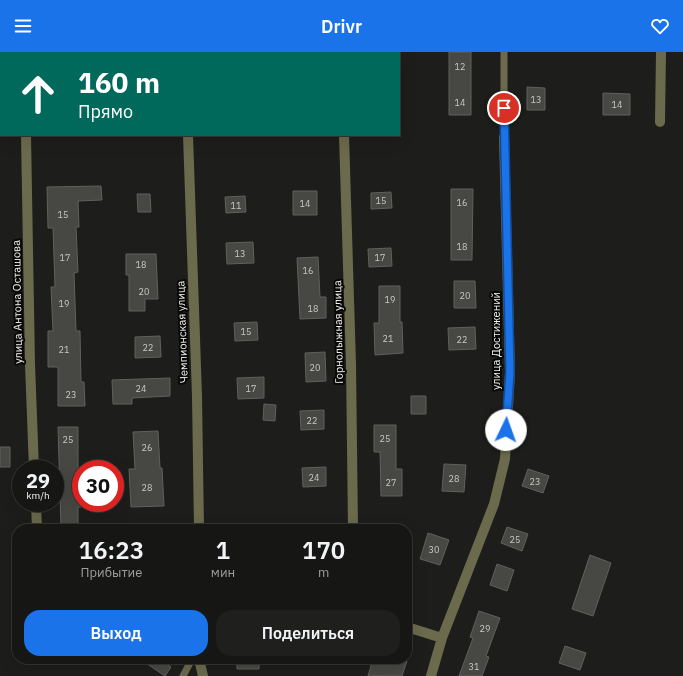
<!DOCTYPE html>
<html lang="ru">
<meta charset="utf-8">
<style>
:root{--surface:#161614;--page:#1f1f1d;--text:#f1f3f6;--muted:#9e9fa0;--line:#353534;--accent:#1a73e8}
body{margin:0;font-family:"IBM Plex Sans",sans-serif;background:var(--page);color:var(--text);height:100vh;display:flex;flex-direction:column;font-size:15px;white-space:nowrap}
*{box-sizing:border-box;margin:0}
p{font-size:13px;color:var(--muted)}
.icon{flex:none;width:22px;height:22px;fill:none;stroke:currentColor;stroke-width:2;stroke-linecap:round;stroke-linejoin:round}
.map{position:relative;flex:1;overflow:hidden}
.side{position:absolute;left:12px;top:472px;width:400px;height:140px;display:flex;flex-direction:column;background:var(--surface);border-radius:16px;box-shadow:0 4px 16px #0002,0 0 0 1px var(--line)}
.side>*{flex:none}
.top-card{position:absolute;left:0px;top:0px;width:400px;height:84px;box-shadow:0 4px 16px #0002,0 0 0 1px var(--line);background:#00695c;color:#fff;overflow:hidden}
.speed{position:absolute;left:12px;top:408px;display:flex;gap:8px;font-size:20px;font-weight:700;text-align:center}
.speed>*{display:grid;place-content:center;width:52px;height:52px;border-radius:50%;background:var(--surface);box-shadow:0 4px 16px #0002,0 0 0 1px var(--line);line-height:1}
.speed small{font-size:10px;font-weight:400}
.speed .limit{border:6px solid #d22;background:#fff;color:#111}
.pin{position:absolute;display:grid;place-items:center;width:34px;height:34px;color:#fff;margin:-17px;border:2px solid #fff;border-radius:50%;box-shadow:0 1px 4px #0007}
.me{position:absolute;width:44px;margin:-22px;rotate:3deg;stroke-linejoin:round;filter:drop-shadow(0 0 3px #0008)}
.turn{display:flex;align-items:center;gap:14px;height:84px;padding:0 12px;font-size:18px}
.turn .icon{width:52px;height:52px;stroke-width:2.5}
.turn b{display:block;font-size:28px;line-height:34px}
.eta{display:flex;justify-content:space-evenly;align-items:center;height:68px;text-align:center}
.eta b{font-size:24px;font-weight:600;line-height:28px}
.action{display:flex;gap:8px;margin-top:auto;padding:8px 12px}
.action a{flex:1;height:46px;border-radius:16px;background:var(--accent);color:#fff;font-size:16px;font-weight:600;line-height:46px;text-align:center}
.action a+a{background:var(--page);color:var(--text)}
header{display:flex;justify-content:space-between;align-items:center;height:52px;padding:0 12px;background:var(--accent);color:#fff;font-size:18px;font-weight:600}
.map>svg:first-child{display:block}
.building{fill:#474744;stroke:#60605e}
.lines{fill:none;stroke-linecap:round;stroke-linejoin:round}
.service{stroke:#6c6a4d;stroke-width:7}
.minor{stroke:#6c6a4d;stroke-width:10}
.route-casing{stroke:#114b97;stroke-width:10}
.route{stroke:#1a73e8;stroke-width:7}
.labels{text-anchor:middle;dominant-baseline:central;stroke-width:4;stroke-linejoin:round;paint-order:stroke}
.number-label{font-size:9px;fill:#c8c8c6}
.street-label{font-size:11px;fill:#f3f3f1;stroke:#080807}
</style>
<header><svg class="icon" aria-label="menu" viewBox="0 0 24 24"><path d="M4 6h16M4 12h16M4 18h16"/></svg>Drivr<svg class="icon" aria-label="heart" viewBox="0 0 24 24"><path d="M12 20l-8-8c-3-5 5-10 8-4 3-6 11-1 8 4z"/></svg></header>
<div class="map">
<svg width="683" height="624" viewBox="0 0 683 624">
<rect width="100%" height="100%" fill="#1d1d1b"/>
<path class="building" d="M449,0H471V63H449Z
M527,35L545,36V58H527Z
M603,41L630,42V63H603Z
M101,134L102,148L78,149L79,175H76L78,220L74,221L76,279H80L81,330H84L85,354H58V315H48V279H53L51,235H55L53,176H48L47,135Z
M451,137H473L472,208H451Z
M293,139H317V163H293Z
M391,140L392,156L371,157V141Z
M137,142H150L151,160H138Z
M245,144L246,160L226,161L225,145Z
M253,190L254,211L227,212L226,191Z
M391,196L392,214L369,215L368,197Z
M126,202H156L158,247H145V259H129V223H126Z
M318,205L320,245H326V266L300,267L297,206Z
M454,229H475L476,256H454Z
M379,234H400V270H402L403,301L375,303L374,271H379Z
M257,270L258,288L235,289L234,271Z
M475,275L476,297L449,298L448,276Z
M160,284L161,305L135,306V285Z
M325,300L326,329L306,330L305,301Z
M264,325V346L238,347L237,326Z
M170,326V344L132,346V352H113L112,328Z
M411,344H426V362H411Z
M264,352L276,353L275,369L263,368Z
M324,358V377L301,378L300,359Z
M374,373H396V417H402V444H381L380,400H374Z
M58,375H78V417H81V455H78V477H61Z
M158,379L160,416H162L164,454L131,455L129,417H135L133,380Z
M0,395H10V415H0Z
M444,412L466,413L464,440L442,439Z
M326,415V434L303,435L302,416Z
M528,417L549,424L543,441L522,434Z
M507,475L528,482L522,499L501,491Z
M428,481L449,488L440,513L420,507Z
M590,503L611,511L593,564L572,557Z
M497,512L514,518L507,539L490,533Z
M479,559L500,566L486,604L489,605L482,624H459L473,586L470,585Z
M565,594L586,601L580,618L559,611Z
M140,607H160L171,615L165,624Z
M237,607H259V617H237Z
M373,607H400L407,609L402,624H368Z"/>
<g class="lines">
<path class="service" d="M504,85V0
M183,624L192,607"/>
<path class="minor" d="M26,0V1
M187,0V1
M344,0V1
M660,70L661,0
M26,83L30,312L34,417
M188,83L197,344L199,477
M344,83L351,312L353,477
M36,451L37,477
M407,575L442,586
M199,607L203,624
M431,624L442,586L494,452L505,407L510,320L504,85"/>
</g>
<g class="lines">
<defs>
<path id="route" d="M504,56L510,320L506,378"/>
</defs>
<use href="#route" class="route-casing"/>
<use href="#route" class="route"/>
</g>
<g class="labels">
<g class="number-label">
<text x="460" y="14">12</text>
<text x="536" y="47">13</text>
<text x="460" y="50">14</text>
<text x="617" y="52">14</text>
<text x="381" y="148">15</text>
<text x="462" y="150">16</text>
<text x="305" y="151">14</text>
<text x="236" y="153">11</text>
<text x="63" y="162">15</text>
<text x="462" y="194">18</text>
<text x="240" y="201">13</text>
<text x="65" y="205">17</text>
<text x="380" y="205">17</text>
<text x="141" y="212">18</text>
<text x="308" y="218">16</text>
<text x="144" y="239">20</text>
<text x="465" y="243">20</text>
<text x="390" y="247">19</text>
<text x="64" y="251">19</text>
<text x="313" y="256">18</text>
<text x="246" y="279">15</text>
<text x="388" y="286">21</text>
<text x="462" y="287">22</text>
<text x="148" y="295">22</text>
<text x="64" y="297">21</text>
<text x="315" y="315">20</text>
<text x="141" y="336">24</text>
<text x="251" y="336">17</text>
<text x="71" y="342">23</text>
<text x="312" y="368">22</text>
<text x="385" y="386">25</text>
<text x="68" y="387">25</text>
<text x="147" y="395">26</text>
<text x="314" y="425">24</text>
<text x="454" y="426">28</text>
<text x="535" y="429">23</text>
<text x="391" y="430">27</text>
<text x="147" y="435">28</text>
<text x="515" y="487">25</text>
<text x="434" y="497">30</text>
<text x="485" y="576">29</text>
<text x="474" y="614">31</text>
</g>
<g class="street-label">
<text transform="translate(17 250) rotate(-91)">улица Антона Осташова</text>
<text transform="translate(182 280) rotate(-92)">Чемпионская улица</text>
<text transform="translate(338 280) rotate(-91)">Горнолыжная улица</text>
<text transform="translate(496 289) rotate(-90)">улица Достижений</text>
</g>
</g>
</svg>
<div class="speed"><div>29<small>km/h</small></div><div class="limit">30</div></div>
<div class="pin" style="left:504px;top:56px;background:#d93025"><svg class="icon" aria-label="arrive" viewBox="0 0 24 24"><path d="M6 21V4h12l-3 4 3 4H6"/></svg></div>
<svg class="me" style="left:506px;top:378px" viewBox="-20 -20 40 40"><circle r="19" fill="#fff"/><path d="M0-13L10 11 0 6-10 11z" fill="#1a73e8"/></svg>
<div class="top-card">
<div class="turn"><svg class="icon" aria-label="ahead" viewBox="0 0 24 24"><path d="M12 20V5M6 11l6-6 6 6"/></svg><div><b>160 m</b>Прямо</div></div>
</div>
<section class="side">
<div class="eta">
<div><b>16:23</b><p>Прибытие</p></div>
<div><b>1</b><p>мин</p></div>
<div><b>170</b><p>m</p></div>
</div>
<div class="action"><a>Выход</a><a>Поделиться</a></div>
</section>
</div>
